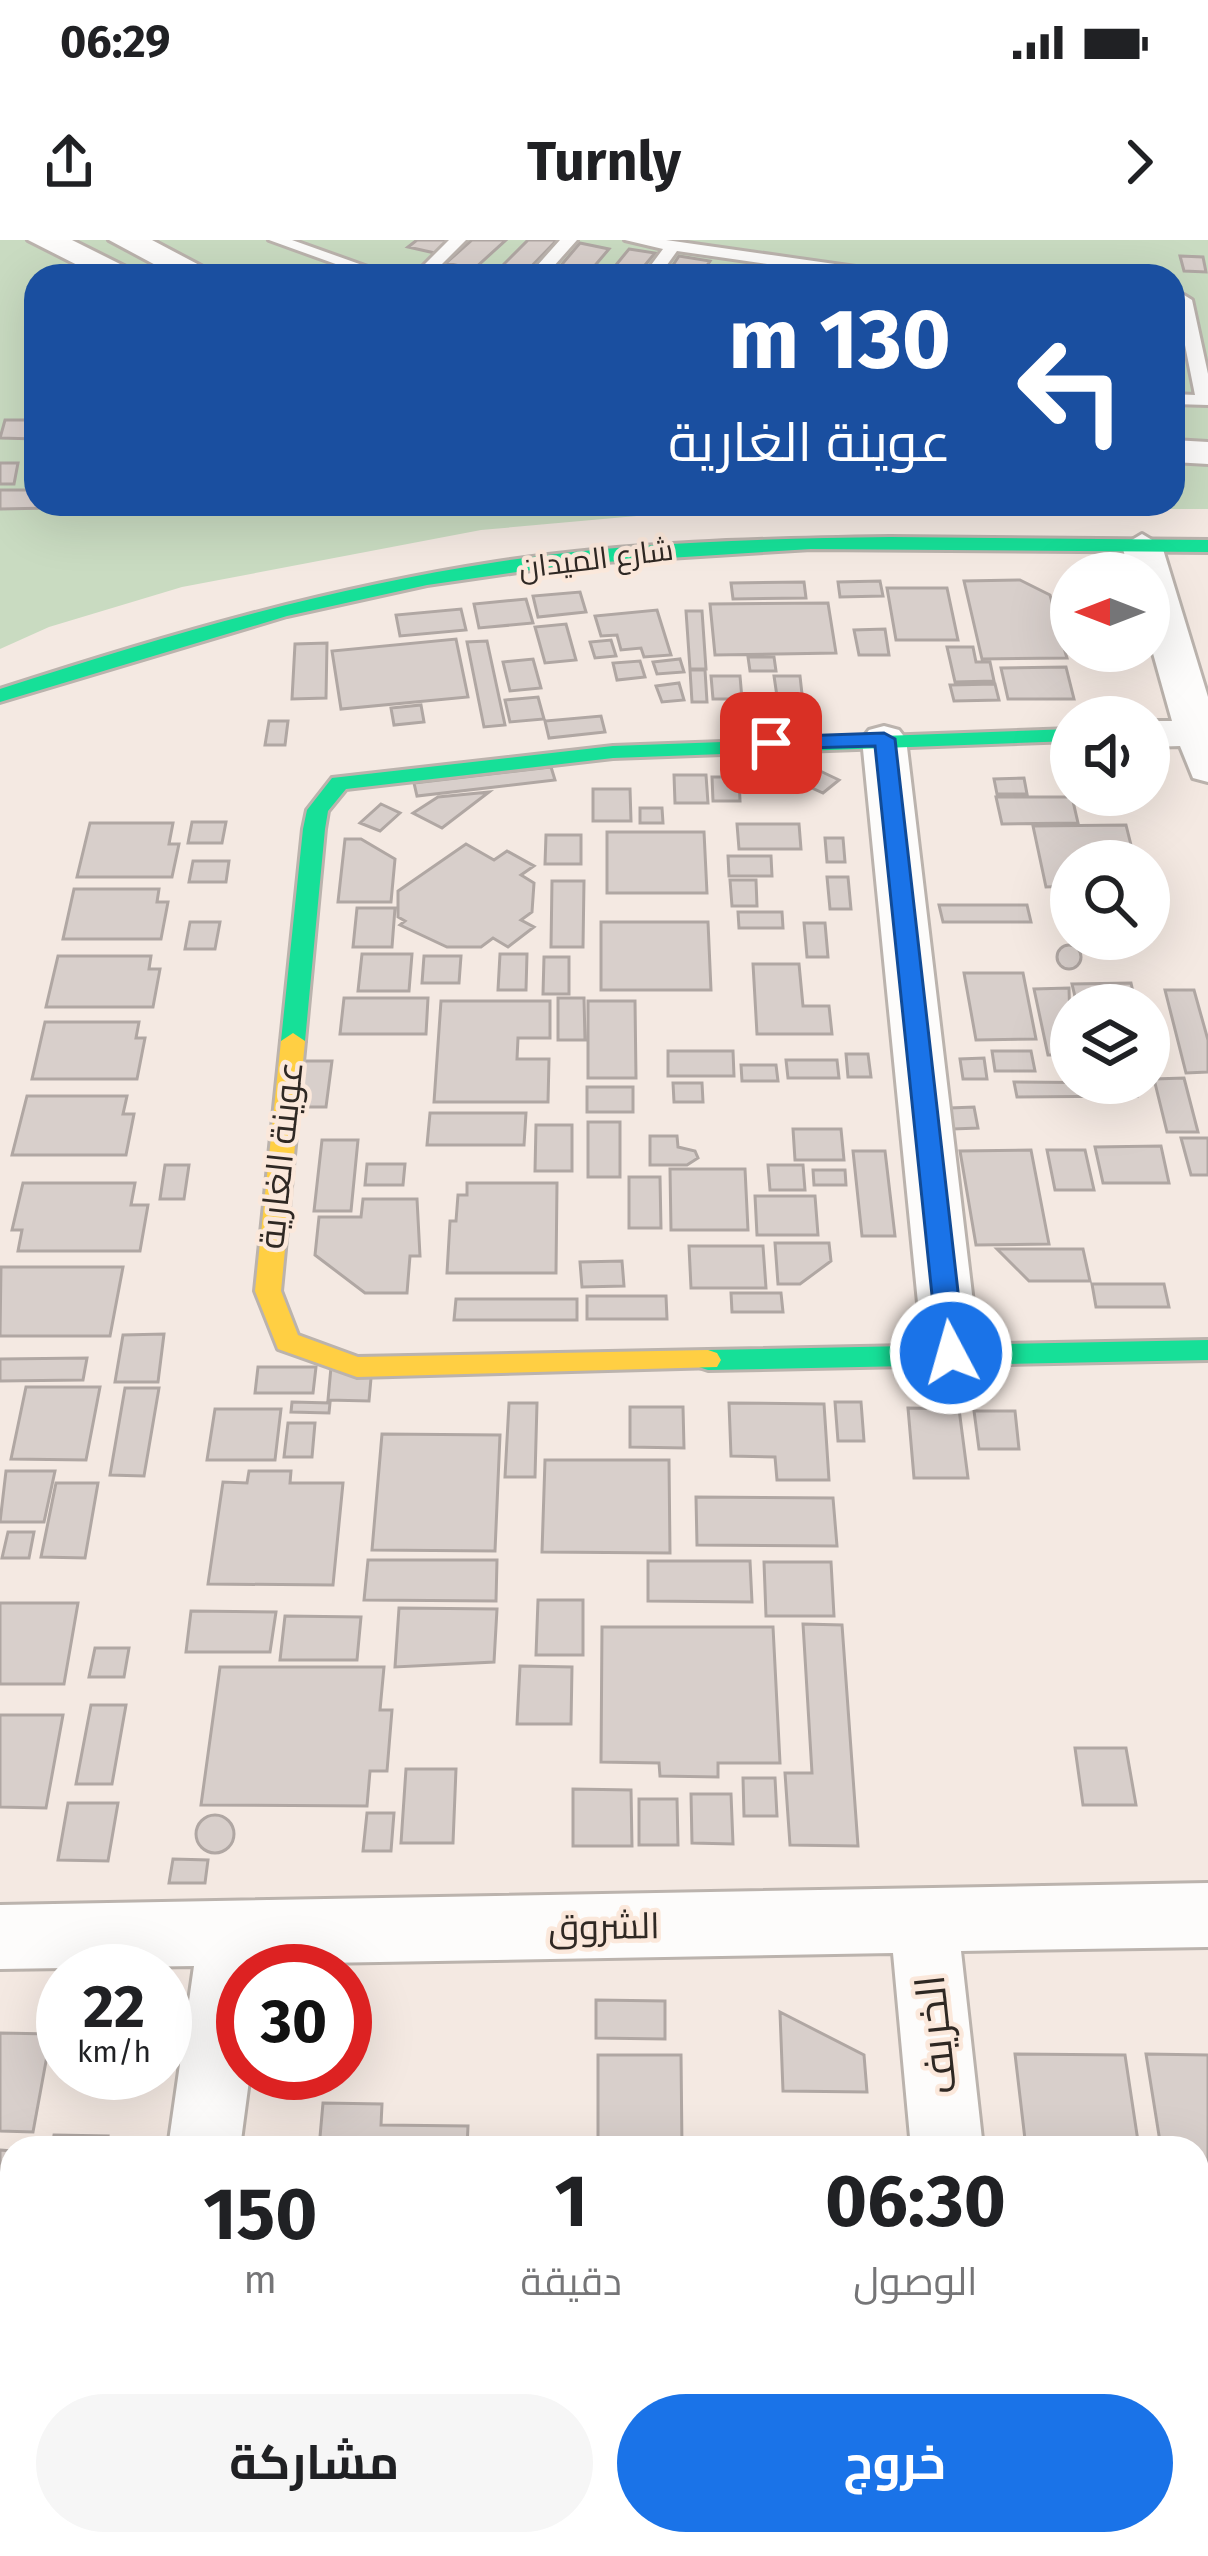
<!DOCTYPE html>
<html lang="ar">
<meta charset="utf-8">
<style>
:root{--surface:#fff;--page:#f6f6f6;--text:#202124;--muted:#757577;--accent:#1a73e8}
body{margin:0;font-family:"Fira Sans",Cairo,sans-serif;background:var(--page);color:var(--text);direction:rtl;height:100vh;display:flex;flex-direction:column;font-size:45px;white-space:nowrap}
*{box-sizing:border-box;margin:0}
p{font-size:39px;color:var(--muted)}
.icon{flex:none;width:66px;height:66px;fill:none;stroke:currentColor;stroke-width:2;stroke-linecap:round;stroke-linejoin:round}
.map{position:relative;flex:1;overflow:hidden;direction:ltr}
.drawer{position:absolute;left:0px;top:1896px;width:1209px;height:420px;display:flex;flex-direction:column;background:var(--surface);border-radius:36px 36px 0 0;box-shadow:0 12px 48px #0002;direction:rtl}
.drawer>*{flex:none}
.banner{position:absolute;left:24px;top:24px;width:1161px;height:252px;border-radius:36px;box-shadow:0 12px 48px #0002;direction:rtl;background:#1a4fa0;color:#fff;overflow:hidden}
.needle{width:78px;rotate:270deg}
.buttons{position:absolute;left:1050px;top:312px;display:grid;gap:24px}
.buttons a{display:grid;place-items:center;width:120px;height:120px;border-radius:50%;background:var(--surface);box-shadow:0 12px 48px #0002;font-size:60px}
.speed{position:absolute;left:36px;top:1704px;display:flex;gap:24px;font-size:60px;font-weight:700;text-align:center}
.speed>*{display:grid;place-content:center;width:156px;height:156px;border-radius:50%;background:var(--surface);box-shadow:0 12px 48px #0002;line-height:1}
.speed small{font-size:30px;font-weight:400}
.speed .limit{border:18px solid #d22;background:#fff;color:#111}
.pin{position:absolute;display:grid;place-items:center;width:102px;height:102px;color:#fff;margin:-51px;border-radius:24px;box-shadow:0 6px 18px #0006}
.me{position:absolute;width:132px;margin:-66px;rotate:354deg;stroke-linejoin:round;filter:drop-shadow(0 0 9px #0008)}
.turn{display:flex;align-items:center;gap:42px;height:252px;padding:0 36px;font-size:54px}
.turn .icon{width:156px;height:156px;stroke-width:2.5}
.turn b{display:block;font-size:84px;line-height:102px}
.eta{display:flex;justify-content:space-evenly;align-items:center;height:204px;text-align:center}
.eta b{font-size:72px;font-weight:700;line-height:84px}
.primary-button{display:flex;gap:24px;margin-top:auto;padding:24px 36px}
.primary-button a{flex:1;height:138px;border-radius:72px;background:var(--accent);color:#fff;font-size:48px;font-weight:700;line-height:138px;text-align:center}
.primary-button a+a{background:var(--page);color:var(--text)}
.status{display:flex;justify-content:space-between;align-items:center;height:84px;padding:0 60px;background:var(--surface);direction:ltr}
.status svg{height:33px;fill:currentColor}
header{display:flex;justify-content:space-between;align-items:center;height:156px;padding:0 36px;background:var(--surface);font-size:54px;font-weight:700}
.map>svg:first-child{display:block}
.green{fill:#c9dbc1;fill-rule:evenodd}
.building{fill:#d8cfcb;stroke:#b0a7a3;stroke-width:3}
.lines{fill:none;stroke-linecap:round;stroke-linejoin:round}
.lane-casing{stroke:#bbb3ad;stroke-width:6}
.street-casing{stroke:#bbb3ad;stroke-width:6}
.fast-casing{stroke:#bbb3ad;stroke-width:6}
.slow-casing{stroke:#bbb3ad;stroke-width:6}
.lane{fill:#fdfcfb;fill-rule:evenodd}
.street{fill:#fdfcfb;fill-rule:evenodd}
.fast{fill:#16e098;fill-rule:evenodd}
.slow{fill:#ffcf43;fill-rule:evenodd}
.route{fill:#1a73e8;stroke:#114b97;stroke-width:3}
.labels{text-anchor:middle;dominant-baseline:central;stroke-width:9;stroke-linejoin:round;paint-order:stroke}
.far-street-label{font-size:30px;fill:#2f2823;stroke:#fbe8db}
.street-label{font-size:36px;fill:#2f2823;stroke:#fbe8db}
.near-street-label{font-size:42px;fill:#2f2823;stroke:#fbe8db}
</style>
<div class="status"><b>06:29</b><svg viewBox="0 0 49 12"><path d="M0 12V9h3v3zM5 12V6h3v6zM10 12V3h3v9zM15 12V0h3v12zM26 1h20v11H26zM47 4h2v5h-2z"/></svg></div>
<header><svg class="icon" aria-label="forward" viewBox="0 0 24 24"><path d="M9 5l7 7-7 7"/></svg>Turnly<svg class="icon" aria-label="share" viewBox="0 0 24 24"><path d="M12 15V3M7 8l5-5 5 5M5 13v7h14v-7"/></svg></header>
<div class="map">
<svg width="1208" height="2316" viewBox="0 0 1208 2316">
<rect width="100%" height="100%" fill="#f4e9e2"/>
<path class="green" d="M0,0H1208V269H715L481,290L182,347L49,387L0,409ZM36,36H1173V264H36Z"/>
<path class="building" d="M417,0H450L435,13L408,7Z
M472,0H506L474,29L446,23Z
M528,0H557L522,36H492Z
M580,3L609,9L586,36H552Z
M629,9L655,13L636,36H607Z
M679,16L710,21L700,36H666Z
M1180,16L1203,17L1206,32L1184,31Z
M1173,78H1178L1182,136H1173Z
M5,180H36V199L0,198Z
M0,223H18L14,244H0Z
M0,250H36V264H255L0,269Z
M1020,340L1050,355L1057,380L1064,379L1069,398H1061L1067,418L982,419L964,341Z
M880,341L883,356L840,357L838,342Z
M804,342L806,358L733,359L731,343Z
M887,348H947L958,400H896Z
M580,352L586,372L538,377L533,356Z
M526,359L533,383L479,388L474,364Z
M828,363L836,413L715,415L710,364Z
M461,369L466,390L400,396L396,375Z
M657,370L671,415L644,417L641,408L621,410L617,395L601,396L595,376Z
M686,371H702L706,429H690Z
M566,384L576,420L545,423L535,387Z
M885,389L889,415H859L854,390Z
M456,399L468,457L341,469L332,411Z
M611,400L616,416L595,418L590,402Z
M487,401L505,485L484,487L467,402Z
M327,403L326,458L292,459L295,404Z
M947,407H973L976,422H990L994,441L955,442Z
M748,417H774L776,431H750Z
M533,419L541,448L510,451L503,422Z
M680,419L684,432L657,434L653,422Z
M640,421L645,437L617,440L613,423Z
M1066,427L1074,459H1008L1001,428Z
M690,430H705L707,462H692Z
M711,436H740L742,459H713Z
M774,436H800L803,463H778Z
M679,443L684,460L662,462L656,446Z
M995,444L999,460L954,461L950,445Z
M538,457L544,479L510,482L505,460Z
M421,465L424,482L394,485L391,468Z
M601,476L605,492L549,498L545,481Z
M269,481H288L285,505H265Z
M792,515L814,525L796,540L774,530Z
M551,527L555,540L417,556L414,543Z
M818,530L839,540L823,553L801,543Z
M674,535H706L708,563H675Z
M712,537H739L740,561H713Z
M1024,538L1027,554H997L994,539Z
M593,549H630L631,581H593Z
M489,552L442,588L413,573L438,557Z
M996,557H1072L1078,583L1002,584Z
M381,564L400,573L380,591L360,583Z
M640,568H662L663,583H640Z
M192,582H226L222,603H188Z
M90,583H173L169,604H179L172,637H77Z
M737,584H799L801,609H739Z
M1126,585L1135,621H1071V646L1046,647L1033,586Z
M607,592H704L707,653H607Z
M546,595H581V624H545Z
M825,598H843L845,622H827Z
M345,599H361L395,619L391,662H338Z
M466,604L494,620L507,611L534,626L521,635L534,643L532,672L521,680L534,687L508,707L493,698L481,707H447L400,685L405,681L398,677V651Z
M728,616H771L772,636H729Z
M193,621H229L226,642H189Z
M827,637H848L851,669H830Z
M730,640H756L757,666H732Z
M552,641H584L583,707H551Z
M74,649H159L157,662H168L161,699H63Z
M939,665H1027L1031,682H943Z
M357,668H395L392,707H353Z
M738,672H782L783,688H739Z
M190,682H220L215,709H185Z
M601,682H708L711,750H601Z
M804,683H825L828,717H807Z
M1057 717a12 12 0 1 1 24 0a12 12 0 1 1-24 0Z
M362,714H412L409,751H358Z
M500,714H527L526,750H498Z
M58,716H151L149,729H160L153,767H46Z
M424,716H461L459,743H422Z
M544,717H569V754H543Z
M753,724H799L803,766H829L832,794H757Z
M964,733H1023L1036,799L976,800Z
M1131,743L1136,765H1077L1072,744Z
M1069,748L1071,815H1048L1034,749Z
M1165,750H1194L1208,800V832L1186,833Z
M344,758H428L426,794H340Z
M558,758H584L585,800H558Z
M441,761H550V798H518L517,819H549L548,862H434Z
M588,761H635L636,838H588Z
M45,782H139L136,798H145L137,839H32Z
M668,811H733L734,836H668Z
M992,811H1031L1035,831H995Z
M846,814H868L871,837H848Z
M984,818L987,839H963L960,819Z
M786,820H837L839,838H788Z
M299,821H332L326,867H293Z
M741,825H776L778,841H742Z
M1184,838L1198,892H1167L1154,839Z
M1014,842L1134,843L1137,856L1017,857Z
M673,843H702L703,862H674Z
M587,847H633V872H587Z
M27,856H127L123,874H134L126,915H12Z
M974,867L978,888L953,889L950,868Z
M430,873H526L524,905H427Z
M588,882H620V937H588Z
M536,885H572V931H535Z
M793,889H841L844,920H795Z
M650,896H677L678,907L695,911L698,918L687,925H650Z
M1181,898H1208V935H1191Z
M322,900H358L351,971H314Z
M1161,906L1169,943H1103L1095,907Z
M1031,910L1049,1004L976,1005L960,911Z
M1047,910H1085L1094,950H1055Z
M853,911H885L895,996H862Z
M367,924H405L403,945H365Z
M165,925H189L184,959H160Z
M768,925H803L805,950H770Z
M670,929H745L748,990H671Z
M813,930H845L846,945H814Z
M629,937H660L661,988H629Z
M23,943H135L131,965H148L140,1011H18L22,990H12Z
M467,943H557L556,1033H447L450,981H456L458,955H467Z
M755,956H815L818,995H757Z
M363,959H417L420,1016H410L407,1053H365L315,1015L319,977H361Z
M775,1003H829L831,1021L800,1044H778Z
M689,1006H763L766,1048H691Z
M997,1009H1083L1090,1041H1029Z
M622,1021L624,1046L582,1047L580,1022Z
M1,1027H123L110,1096H0Z
M1092,1044H1164L1169,1067H1096Z
M731,1053H781L783,1072H732Z
M587,1056H666L667,1079H587Z
M456,1059H577V1080H454Z
M164,1094L158,1142H115L123,1095Z
M87,1118L83,1140L0,1141V1119Z
M258,1127H316L313,1153H255Z
M331,1127H372L369,1161L328,1160Z
M26,1147H100L86,1220L11,1219Z
M125,1148H159L144,1236L110,1235Z
M292,1162L330,1163L329,1173L291,1172Z
M835,1162H861L864,1201H838Z
M509,1163H537L535,1237H505Z
M729,1163L824,1164L829,1240H777L775,1217L731,1216Z
M630,1167H683L684,1208L630,1207Z
M908,1168L959,1169L968,1238H914Z
M215,1169H281L275,1220H207Z
M974,1171H1015L1019,1209H979Z
M288,1183H315L312,1217H284Z
M382,1194L500,1195L495,1311L372,1310Z
M545,1220H669L670,1313L542,1312Z
M6,1231H55L44,1282H0Z
M249,1231H291L290,1243H343L333,1345L208,1344L223,1242L247,1243Z
M56,1243H98L85,1318L41,1317Z
M696,1257L833,1258L837,1306L697,1305Z
M8,1292H34L29,1318H2Z
M368,1320H497L496,1361L364,1360Z
M648,1321H750L752,1362L648,1361Z
M764,1322H831L834,1376H766Z
M538,1360H583V1415H536Z
M0,1363H78L64,1444H0Z
M399,1368L497,1369L494,1422L395,1427Z
M191,1371L276,1372L270,1412H186Z
M285,1376L361,1377L357,1420H280Z
M803,1384L842,1385L858,1606L790,1605L785,1533H812Z
M602,1387H773L780,1523H718V1537L660,1536L659,1523L601,1522Z
M95,1408H129L124,1437H89Z
M520,1426L572,1427L571,1484H517Z
M220,1427H384L380,1470H392L387,1531H370L367,1566L201,1565Z
M91,1465H126L112,1544H76Z
M0,1475H63L46,1568L0,1567Z
M1075,1508H1126L1136,1565H1083Z
M406,1529H456L453,1603H401Z
M743,1538H775L777,1576H744Z
M573,1549L631,1550L632,1606H573Z
M691,1554H731L733,1604L692,1603Z
M639,1559H677L678,1605H639Z
M68,1563H118L108,1621L58,1620Z
M367,1573H394L391,1611H363Z
M196 1594a19 19 0 1 1 38 0a19 19 0 1 1-38 0Z
M173,1619L208,1620L205,1643H169Z
M596,1760L665,1761V1799L596,1798Z
M780,1772L864,1815L867,1852L783,1851Z
M0,1793L51,1794L33,1892L0,1891Z
M1015,1814L1125,1815L1139,1908H1026Z
M1146,1814L1208,1815V2011H1197V1908H1161Z
M598,1815H681L682,1908H598Z
M323,1863L382,1864L381,1885L468,1886L467,1908H319Z
M54,1895L108,1896L106,1908H52Z
M0,1910L12,1911V2012H0Z
M6,2053H12V2136L0,2135Z
M1197,2076H1208V2131H1197Z
M1197,2143H1208V2316H1074L1064,2304H1197Z
M3,2189L12,2190V2249L0,2248Z
M0,2292H12V2304H72L70,2316H0Z
M272,2304H327V2316H271Z
M340,2304H504V2316H339Z
M552,2304H760L778,2307L779,2316H552Z"/>
<g class="lines">
<defs>
<path id="lane" d="M269,0H292L393,36H369Z
M449,0H466L430,36H413Z
M560,0H577L545,36H528Z
M625,0H666L884,31L892,36H851L677,11L659,36H643L663,9Z
M1184,55L1192,60L1208,134V165L1173,164V154L1195,155L1176,60Z"/>
<path id="street" d="M28,0H72L144,36H99Z
M109,0H152L220,36H176Z
M1173,200L1208,202V224L1173,222Z
M1142,294L1162,306L1208,457V542L1193,538L1180,506L1149,507V481H1172L1149,399V333H1130L1122,306Z
M884,486L899,490L906,499L979,1113L971,1128L951,1135L931,1128L923,1113L862,499L869,490Z
M1208,1643V1707L961,1711L983,1908H911L893,1713L263,1724L262,1731H243V1833H250L240,1908H168L194,1726L0,1729V1665Z
M111,2304H191L190,2316H108Z
M948,2304H1028L1031,2316H949Z"/>
<path id="fast" d="M890,297L1208,300V312L811,309L573,324L427,345L287,376L0,462V449C163,396 327,348 497,322C627,302 759,299 890,297Z
M1071,489V501L613,518L346,549L328,571L325,589L305,801L293,809L281,801L303,589L307,570L332,538L613,506Z
M1208,1100V1120L708,1130L699,1127L695,1120L699,1113L708,1110Z"/>
<path id="slow" d="M293,793L305,801L281,1051L298,1095L358,1117L708,1110L717,1113L721,1120L717,1127L357,1137L278,1109L255,1051L281,801Z"/>
</defs>
<use href="#lane" class="lane-casing"/>
<use href="#street" class="street-casing"/>
<use href="#fast" class="fast-casing"/>
<use href="#slow" class="slow-casing"/>
<use href="#lane" class="lane"/>
<use href="#street" class="street"/>
<use href="#fast" class="fast"/>
<use href="#slow" class="slow"/>
</g>
<path class="route" d="M884,493L895,499L965,1113L951,1124L938,1113L875,506L771,509L760,503L771,497Z"/>
<g class="labels">
<g class="far-street-label">
<text transform="translate(596 319) rotate(-7)">شارع الميدان</text>
</g>
<g class="street-label">
<text transform="translate(281 915) rotate(-84)">عوينة الغارية</text>
<text transform="translate(604 1687) rotate(-1)">الشروق</text>
</g>
<g class="near-street-label">
<text transform="translate(936 1795) rotate(-96)">الخريف</text>
</g>
</g>
</svg>
<div class="buttons">
<a><svg class="needle" viewBox="-14 -14 28 28"><path d="M0-13l5 13h-10z" fill="#e53935"/><path d="M0 13l5-13h-10z" fill="#757577"/></svg></a>
<a><svg class="icon" aria-label="sound" viewBox="0 0 24 24"><path d="M4 9h4l5-4v14l-5-4H4zM17 9q2 3 0 6"/></svg></a>
<a><svg class="icon" aria-label="search" viewBox="0 0 24 24"><circle cx="10" cy="10" r="6"/><path d="M15 15l6 6"/></svg></a>
<a><svg class="icon" aria-label="layers" viewBox="0 0 24 24"><path d="M12 4l9 5-9 5-9-5zM3 14l9 5 9-5"/></svg></a>
</div>
<div class="speed"><div>22<small>km/h</small></div><div class="limit">30</div></div>
<div class="pin" style="left:771px;top:503px;background:#d93025"><svg class="icon" aria-label="arrive" viewBox="0 0 24 24"><path d="M6 21V4h12l-3 4 3 4H6"/></svg></div>
<svg class="me" style="left:951px;top:1113px" viewBox="-20 -20 40 40"><circle r="17" fill="#1a73e8" stroke="#fff" stroke-width="3"/><path d="M0-11L8 9 0 5-8 9z" fill="#fff"/></svg>
<div class="banner">
<div class="turn"><svg class="icon" aria-label="left" viewBox="0 0 24 24"><path d="M17 20v-9H6M10 6l-5 5 5 5"/></svg><div><b>130 m</b>عوينة الغارية</div></div>
</div>
<section class="drawer">
<div class="eta">
<div><b>06:30</b><p>الوصول</p></div>
<div><b>1</b><p>دقيقة</p></div>
<div><b>150</b><p>m</p></div>
</div>
<div class="primary-button"><a>خروج</a><a>مشاركة</a></div>
</section>
</div>
